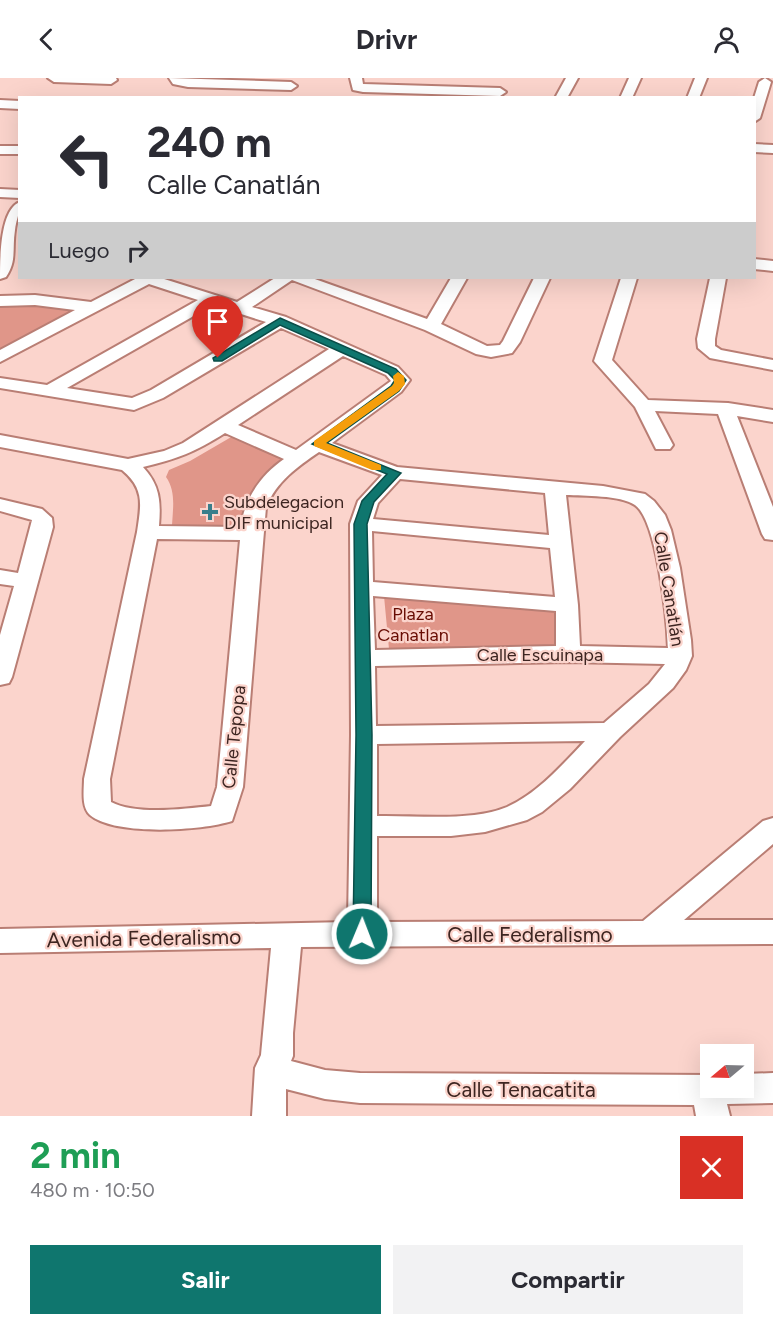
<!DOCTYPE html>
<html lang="es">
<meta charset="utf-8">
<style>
:root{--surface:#fff;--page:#f2f2f3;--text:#2b2b33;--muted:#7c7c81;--accent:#0f766e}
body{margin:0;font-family:Figtree,sans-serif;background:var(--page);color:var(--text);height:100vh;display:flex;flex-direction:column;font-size:22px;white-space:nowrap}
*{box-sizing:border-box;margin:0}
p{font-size:20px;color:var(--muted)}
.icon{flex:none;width:33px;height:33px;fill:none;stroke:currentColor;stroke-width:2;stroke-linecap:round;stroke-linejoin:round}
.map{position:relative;height:1038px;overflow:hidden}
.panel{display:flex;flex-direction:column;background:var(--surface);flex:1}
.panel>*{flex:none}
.guide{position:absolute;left:18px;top:18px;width:738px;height:183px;border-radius:0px;box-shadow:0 6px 24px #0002;background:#fff;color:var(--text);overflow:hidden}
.needle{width:39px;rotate:251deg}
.fabs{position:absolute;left:700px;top:966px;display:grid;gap:12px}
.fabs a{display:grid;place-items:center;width:54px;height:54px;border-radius:0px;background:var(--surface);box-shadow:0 6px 24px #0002;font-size:30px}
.pin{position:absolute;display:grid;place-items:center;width:51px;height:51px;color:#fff;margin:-62px -26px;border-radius:50% 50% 50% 0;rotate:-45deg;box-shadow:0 0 6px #0007}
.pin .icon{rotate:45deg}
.me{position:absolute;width:66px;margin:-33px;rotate:1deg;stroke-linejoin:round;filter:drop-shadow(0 0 4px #0008)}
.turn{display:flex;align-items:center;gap:21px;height:126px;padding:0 30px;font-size:27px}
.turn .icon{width:78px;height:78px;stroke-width:2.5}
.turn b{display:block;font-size:42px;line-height:51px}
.then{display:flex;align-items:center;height:57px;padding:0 30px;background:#0003;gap:12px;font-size:22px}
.round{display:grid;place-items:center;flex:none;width:63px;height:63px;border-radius:0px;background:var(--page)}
.summary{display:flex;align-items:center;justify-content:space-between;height:102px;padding:0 30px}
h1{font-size:36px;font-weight:700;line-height:45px;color:#1e9e55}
.primary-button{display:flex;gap:12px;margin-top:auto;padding:12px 30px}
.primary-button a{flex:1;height:69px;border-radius:0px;background:var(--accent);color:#fff;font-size:24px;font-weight:700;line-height:69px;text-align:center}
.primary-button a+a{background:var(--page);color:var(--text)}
header{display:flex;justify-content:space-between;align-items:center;height:78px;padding:0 30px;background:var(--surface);font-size:27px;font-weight:700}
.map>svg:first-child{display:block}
.green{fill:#e09689}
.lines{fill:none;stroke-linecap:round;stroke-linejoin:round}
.minor-casing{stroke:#b97e74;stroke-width:4}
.minor{fill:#fff;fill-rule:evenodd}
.route{fill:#0f766e;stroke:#0a4d48;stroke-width:1.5}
.slow{fill:#f59e0b}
.poi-dot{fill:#397e8b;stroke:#fbd4cc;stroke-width:2}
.labels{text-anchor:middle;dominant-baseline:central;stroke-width:4.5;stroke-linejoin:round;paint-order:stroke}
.poi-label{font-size:18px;fill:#3d2521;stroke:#fbd4cc;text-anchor:start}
.street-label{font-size:18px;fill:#3d2521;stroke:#fbd4cc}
.park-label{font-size:18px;fill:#680c03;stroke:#fbd4cc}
.near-street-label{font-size:21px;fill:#3d2521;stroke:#fbd4cc}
</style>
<header><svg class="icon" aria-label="back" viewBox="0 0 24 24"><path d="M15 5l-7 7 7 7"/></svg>Drivr<svg class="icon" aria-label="person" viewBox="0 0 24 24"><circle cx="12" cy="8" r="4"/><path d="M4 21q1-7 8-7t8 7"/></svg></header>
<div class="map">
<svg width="773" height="1038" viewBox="0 0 773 1038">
<rect width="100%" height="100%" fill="#fbd4cc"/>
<path class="green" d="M40,226L76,232L0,275V229Z
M233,358L288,380C266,398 242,415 245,446L232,449L172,447C173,430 176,413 166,399L169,392L190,383Z
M384,518L562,535L560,570L389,571Z"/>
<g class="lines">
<defs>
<path id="minor" d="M48,0H116L117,2L111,6L54,4Z
M169,0L291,4L297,8L291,12L188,9L173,6Z
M350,0H362L363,6L500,10L506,14L500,18L363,14L353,12Z
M566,0H578L567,20H555Z
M629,0H641L632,20H620Z
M695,0H707L699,20H687Z
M765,0L771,4L760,40L754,44V20L759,4Z
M0,22L20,23V31L0,30Z
M754,66L773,67V75L754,74Z
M0,68H20V76H0Z
M0,111L20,112V120L0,119Z
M20,124C20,135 16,142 15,152C12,171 17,183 6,199L0,201C0,180 0,131 20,124Z
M754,181L773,183V193L754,191Z
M137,200H161L237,224L275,200H312L427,241L451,200H467L441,246L487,268L500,267L503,263L534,200H550L520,264L512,275L491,279L476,276L425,252L292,202L252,229L286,239L398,289L410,302L401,314L332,365L397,389L603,408L645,416L654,423L665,437L671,452L680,490L691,562L692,578L686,592L673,610L620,659L570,711L542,734L527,742L485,754L451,758H377V844L643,843L763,743L773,740V766L684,842H773V866L301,869L293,955V978L291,983L325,992L360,995L711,997V1010H744V996L773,995V1025L727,1026L730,1038H696L694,1027L360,1025L325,1021L286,1011V1038H252L255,990L261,977L271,870L0,875V851L348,844L351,657L350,446L358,423L382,397L319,374C297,389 277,403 266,429L243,709L232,743C201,753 115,758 90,737C81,729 84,711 84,701L137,454C141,427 145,411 122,392L0,369V357L128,381L164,373L183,365L329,271L281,250L163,320L134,332L0,310V300L47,307L198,222L149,206L0,284V272L75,232L35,227L0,228V218L35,217L91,224ZM213,227L266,244L151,312L132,320L67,310ZM343,278L386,297L391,303L296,372L238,347ZM225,355L284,381C261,397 244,421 241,449L159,448C161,424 160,407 143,389C177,381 195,374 225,355ZM400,401L545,415L549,457L373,441L378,425ZM566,417C584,418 620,417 635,427C657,442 667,542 668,570L580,568L578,527ZM372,453L550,470L555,519L373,504ZM157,461L240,462L217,709L211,728C184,731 135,737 111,724L110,701ZM373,518L556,533V568L375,572ZM568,584L665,586L649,606L604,645L376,648L375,588ZM585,663C562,687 538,715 507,729C471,744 415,737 377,738V666Z
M621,200H637L612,282L648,322L728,325L773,332V344L737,338L773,429V462L765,461L762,456L718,336L655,333L673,367L670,371H656L635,329L594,283Z
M710,200H726L715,261V268L721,272L773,282V292L710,280L698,270L697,261Z
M0,421L42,431L52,440L53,449L12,599L9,605L0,607V557L14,508L0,506V492L18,495L32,442L0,433Z"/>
</defs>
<use href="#minor" class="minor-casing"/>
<use href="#minor" class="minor"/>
</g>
<path class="route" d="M280,240L396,291L406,302L399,313L327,365L401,395L374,424L367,446L372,657L371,856L369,862L362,864L356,862L353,856L356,657L354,446L362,423L387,396L312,366L391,308L395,302L388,295L280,247L222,283H214L213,280Z"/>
<path class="slow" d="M398,294L404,298L405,306L399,313L326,365L381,387V392H372L314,368V363L392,308L394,305L393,298Z"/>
<path class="poi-dot" d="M207 425h6v6h6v6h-6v6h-6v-6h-6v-6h6z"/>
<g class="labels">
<g class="poi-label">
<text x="224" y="424">Subdelegacion<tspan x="224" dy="21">DIF municipal</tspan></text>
</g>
<g class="street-label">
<text transform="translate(669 511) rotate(81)">Calle Canatlán</text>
<text x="540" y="577">Calle Escuinapa</text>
<text transform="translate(234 659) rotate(-84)">Calle Tepopa</text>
</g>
<g class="park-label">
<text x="413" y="536">Plaza<tspan x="413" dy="21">Canatlan</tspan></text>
</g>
<g class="near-street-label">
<text x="530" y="856">Calle Federalismo</text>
<text transform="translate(144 860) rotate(-1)">Avenida Federalismo</text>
<text x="521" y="1011">Calle Tenacatita</text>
</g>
</g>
</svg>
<div class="fabs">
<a><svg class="needle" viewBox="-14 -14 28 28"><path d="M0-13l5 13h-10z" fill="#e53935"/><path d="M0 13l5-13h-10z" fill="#7c7c81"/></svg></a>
</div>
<div class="pin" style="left:218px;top:280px;background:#d93025"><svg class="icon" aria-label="arrive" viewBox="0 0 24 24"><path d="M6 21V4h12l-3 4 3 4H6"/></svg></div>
<svg class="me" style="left:362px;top:856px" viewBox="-20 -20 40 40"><circle r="17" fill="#0f766e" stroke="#fff" stroke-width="3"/><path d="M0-11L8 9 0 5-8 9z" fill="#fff"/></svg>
<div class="guide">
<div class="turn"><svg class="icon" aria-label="left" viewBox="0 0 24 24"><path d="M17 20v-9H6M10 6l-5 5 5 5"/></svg><div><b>240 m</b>Calle Canatlán</div></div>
<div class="then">Luego<svg class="icon" aria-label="right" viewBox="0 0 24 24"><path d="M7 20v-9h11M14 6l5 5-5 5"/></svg></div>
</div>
</div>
<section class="panel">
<div class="summary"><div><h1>2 min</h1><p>480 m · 10:50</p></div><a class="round" style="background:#d93025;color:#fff"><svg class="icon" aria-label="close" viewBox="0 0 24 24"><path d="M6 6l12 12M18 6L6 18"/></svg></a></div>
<div class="primary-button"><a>Salir</a><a>Compartir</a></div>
</section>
